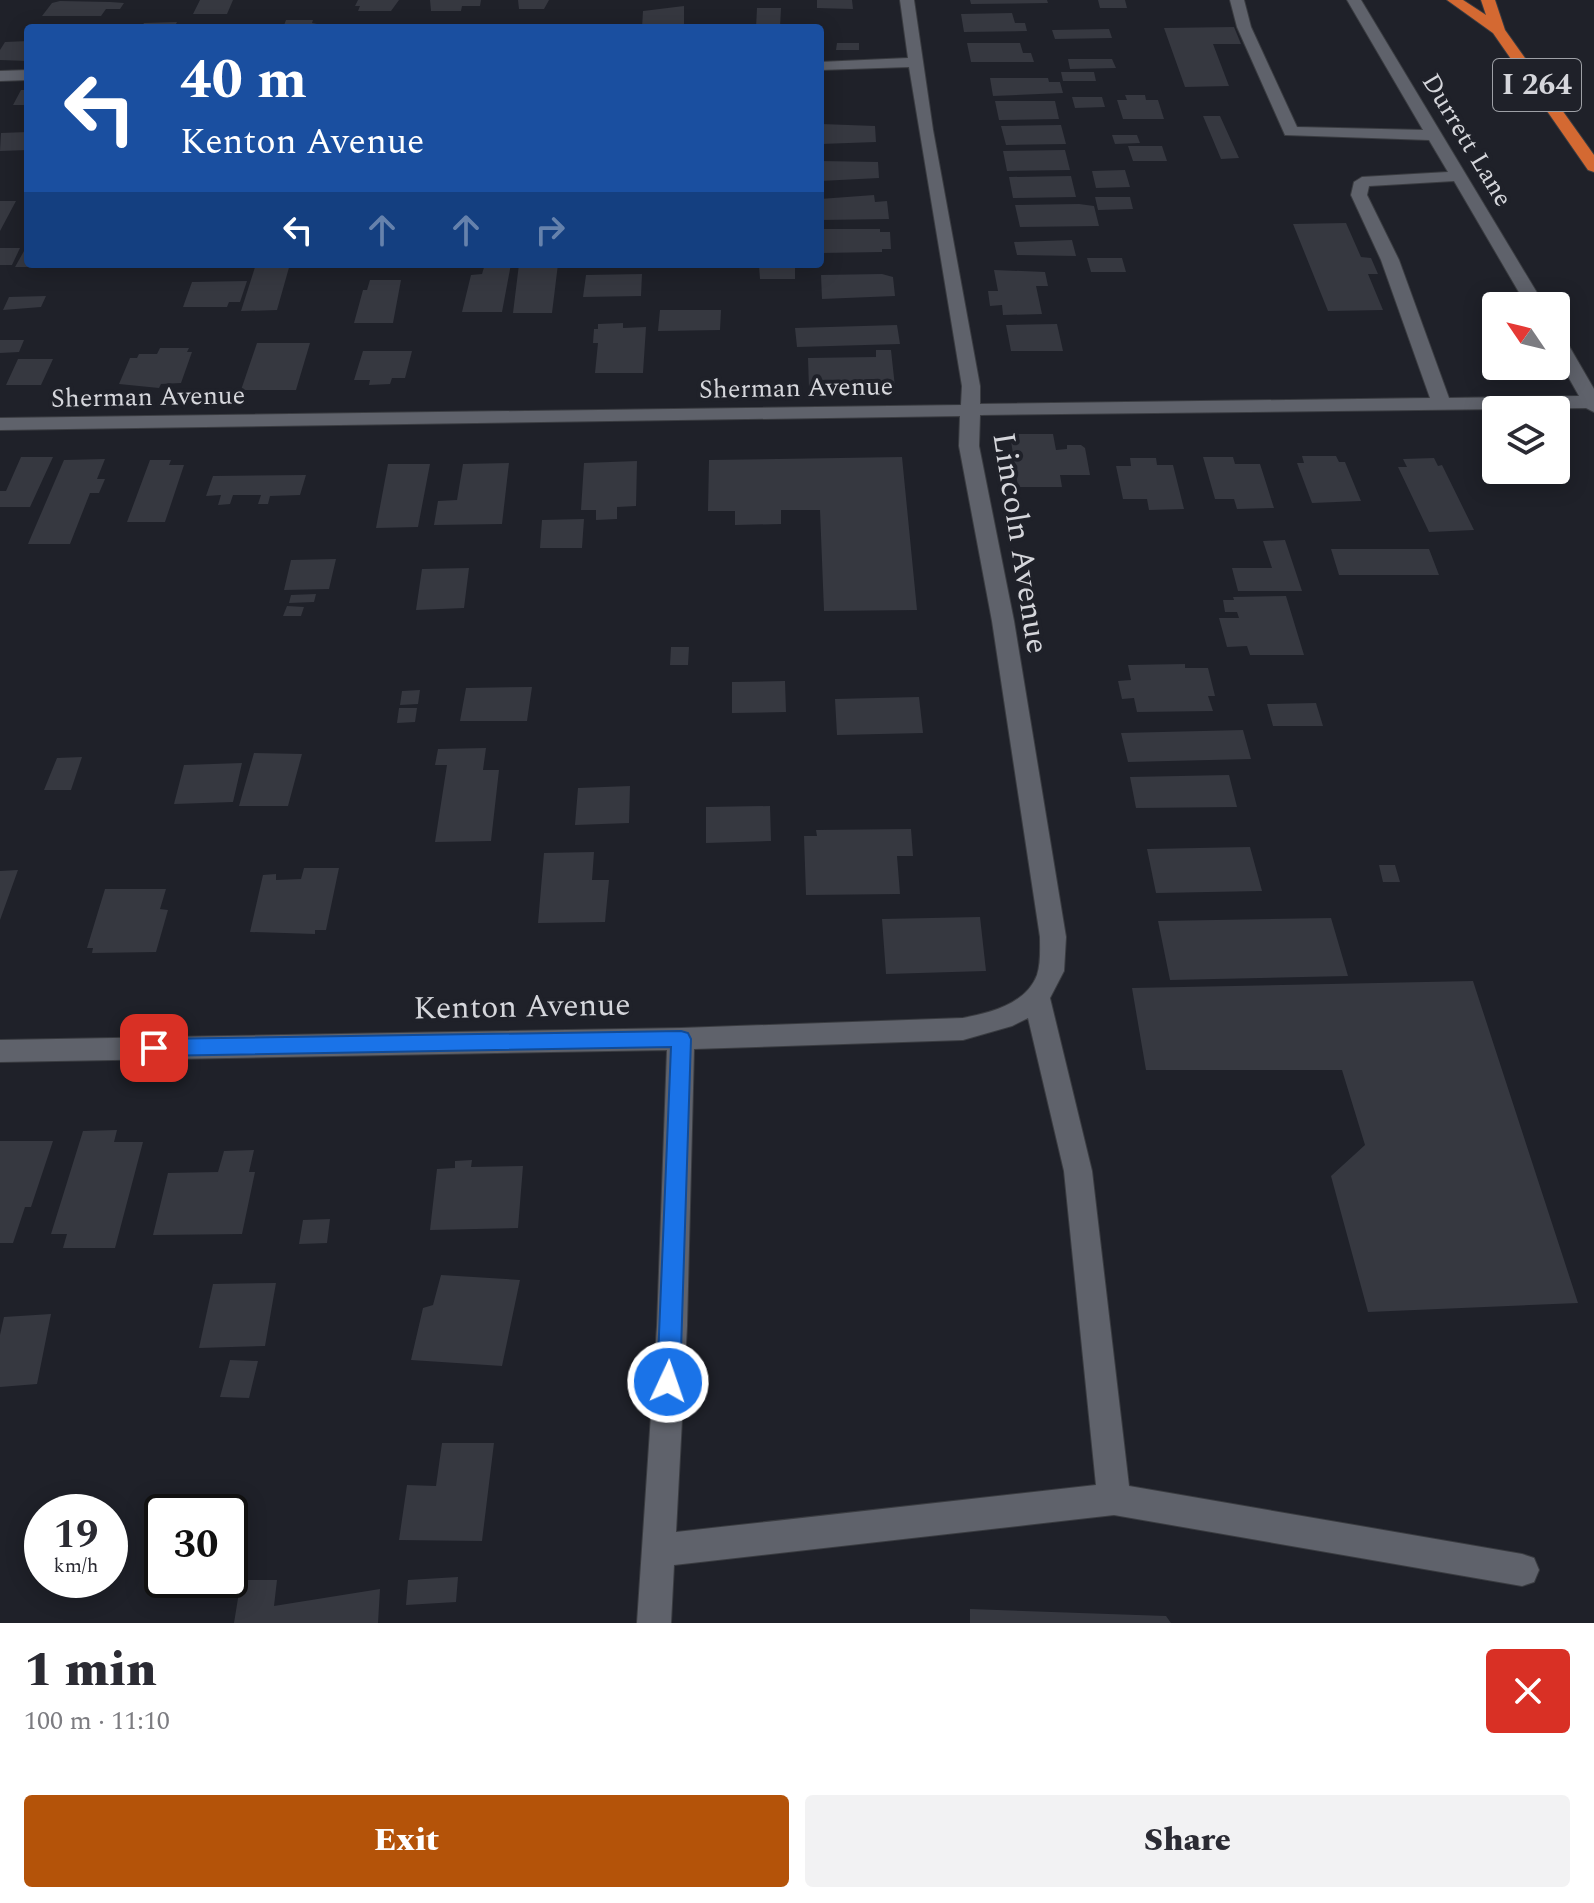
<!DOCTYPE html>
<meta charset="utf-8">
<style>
:root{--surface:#fff;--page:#f2f2f3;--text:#2b2b33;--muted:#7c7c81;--accent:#b45309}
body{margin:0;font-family:Spectral,serif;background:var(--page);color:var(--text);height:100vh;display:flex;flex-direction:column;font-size:30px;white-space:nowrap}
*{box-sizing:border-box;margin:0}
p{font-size:26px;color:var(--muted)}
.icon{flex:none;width:44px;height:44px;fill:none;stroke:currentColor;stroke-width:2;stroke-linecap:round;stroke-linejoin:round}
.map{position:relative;height:1623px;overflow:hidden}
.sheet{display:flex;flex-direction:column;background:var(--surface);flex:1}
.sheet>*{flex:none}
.guide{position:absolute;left:24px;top:24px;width:800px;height:244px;border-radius:8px;box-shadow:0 4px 20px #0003;background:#1a4fa0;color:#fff;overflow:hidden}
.needle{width:52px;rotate:305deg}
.buttons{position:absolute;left:1482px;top:292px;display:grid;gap:16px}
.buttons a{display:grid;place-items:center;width:88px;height:88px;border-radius:8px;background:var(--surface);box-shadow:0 4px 20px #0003;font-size:40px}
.speed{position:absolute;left:24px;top:1494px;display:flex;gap:16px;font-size:40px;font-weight:700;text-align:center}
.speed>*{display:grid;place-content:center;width:104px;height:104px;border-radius:50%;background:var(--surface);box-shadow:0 4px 20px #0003;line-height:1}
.speed small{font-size:20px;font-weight:400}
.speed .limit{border:4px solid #111;border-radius:12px;background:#fff;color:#111}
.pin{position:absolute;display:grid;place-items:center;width:68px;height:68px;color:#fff;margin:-34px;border-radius:16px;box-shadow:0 4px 12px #0006}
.me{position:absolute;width:88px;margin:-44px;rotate:3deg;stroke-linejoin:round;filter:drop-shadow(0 0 6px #0008)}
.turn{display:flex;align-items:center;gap:28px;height:168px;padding:0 24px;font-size:36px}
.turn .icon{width:104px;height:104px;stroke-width:2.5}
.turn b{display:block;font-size:56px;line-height:68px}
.lanes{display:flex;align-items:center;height:76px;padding:0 24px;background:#0003;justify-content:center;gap:40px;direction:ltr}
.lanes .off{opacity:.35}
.round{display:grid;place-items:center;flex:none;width:84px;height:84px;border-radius:8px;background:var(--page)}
.head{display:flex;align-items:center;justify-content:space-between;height:136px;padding:0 24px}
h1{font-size:48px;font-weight:800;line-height:60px}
.cta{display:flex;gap:16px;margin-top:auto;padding:16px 24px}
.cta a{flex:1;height:92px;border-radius:8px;background:var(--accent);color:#fff;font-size:32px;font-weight:800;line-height:92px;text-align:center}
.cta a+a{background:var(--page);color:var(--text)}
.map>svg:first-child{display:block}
.building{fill:#363840}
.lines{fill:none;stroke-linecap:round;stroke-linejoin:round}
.minor-casing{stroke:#3a3c41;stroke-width:2}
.highway-casing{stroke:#3a3c41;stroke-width:2}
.minor{fill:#5f626b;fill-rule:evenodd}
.highway{fill:#d46932;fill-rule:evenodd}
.route{fill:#1a73e8;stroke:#114b97;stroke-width:2}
.labels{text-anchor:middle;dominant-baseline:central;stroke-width:8;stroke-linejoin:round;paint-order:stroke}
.far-street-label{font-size:26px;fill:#d5d6db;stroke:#1f2129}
.shield{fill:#1f2129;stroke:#9ea0a6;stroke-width:2}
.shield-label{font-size:30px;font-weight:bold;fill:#d5d6db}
.street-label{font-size:32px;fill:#d5d6db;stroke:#1f2129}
</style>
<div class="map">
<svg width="1594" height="1623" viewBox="0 0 1594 1623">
<rect width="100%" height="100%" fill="#1f2129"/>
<path class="building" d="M200,0H233L227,14H193Z
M358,0H399L391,11H358L360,6H355Z
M430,0H481L480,6H462L461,11H431Z
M518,0H549L544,9H519Z
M817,0H852L853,9L817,8Z
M970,0H1047L1048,3L971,4Z
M1098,0H1125L1127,8H1100Z
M60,1L110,2L124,3L120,9H106L101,16H42L52,3Z
M684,6V28H642L643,11Z
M757,8H781L780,28H756Z
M1012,13L1015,23H1025L1027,31L964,32L961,14Z
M286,20H313L312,23L322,25L321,28H283Z
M177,22L174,28H141L144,23Z
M1234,27L1241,44H1213L1229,86L1185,87L1164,28Z
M1109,29L1112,38L1055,39L1052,30Z
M28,41V61L0,60V50L5,42Z
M837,43H859V50H836Z
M967,43H1020L1023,53H1031L1034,62H971Z
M1068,59H1112L1116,68L1070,69Z
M1061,72H1094L1096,81H1063Z
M990,78H1048L1049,82H1060L1063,93L993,96Z
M21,90H28V105H13Z
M1125,95H1145L1146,100H1158L1164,119H1123L1117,100H1127Z
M1072,97H1102L1105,107L1075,108Z
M995,101H1055L1059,119L999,120Z
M1203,116H1220L1239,158L1221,159Z
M821,124L875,126L876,142L821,144Z
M1061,125L1066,144L1006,145L1001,126Z
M28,132V150L0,151L1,133Z
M1112,135H1137L1140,143L1115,144Z
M1128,146H1162L1167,161H1133Z
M1065,150L1070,170L1007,171L1003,151Z
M820,161L878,162L879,178L820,181Z
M1125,170L1130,187L1096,188L1092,171Z
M1071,176L1076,197L1013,198L1009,177Z
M874,195L875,202L887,201L889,219L820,220V199Z
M1095,197H1130L1133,209L1098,210Z
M0,201H16L0,231Z
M1079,204L1094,206L1099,226L1020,227L1015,205Z
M1346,223L1361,257L1371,258L1378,274H1368L1383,310L1328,311L1293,224Z
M820,229H880V232H890L891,249H882V252L820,253Z
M1072,240L1076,256L1017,255L1014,242Z
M0,248H20L12,265H0Z
M24,251H28V264H89L88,267H15Z
M1087,258H1122L1126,272H1091Z
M256,264H290L277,310L241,311Z
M485,264H511L502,312H462L471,275L482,274Z
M519,264H558L552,313H513Z
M759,266H795V279H760Z
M994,270L1045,272L1048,286H1036L1042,314L1003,315L1002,305L990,306L988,291H998Z
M642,274L641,296L583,297L586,275Z
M882,274L893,277L895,296L822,299L821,275Z
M370,280H401L393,323H354L363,290H367Z
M247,281L240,302H229L227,307H183L192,282Z
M46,296L41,307L3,310L9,297Z
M660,310H721L720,330L658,331Z
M623,323V328L646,327L643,373H595L598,343H593L594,329H598V324Z
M1057,324L1063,351H1011L1006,325Z
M897,325L900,344L797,347L795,328Z
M0,340H24L19,352L0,353Z
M257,343H310L296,390H241Z
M160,348H189L187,352H192L181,383L161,384L159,388L119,384L130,358H137L139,354H157Z
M876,350H891L895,387L809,388L808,358L876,357Z
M363,351H412L405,378H392L390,384L369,385L370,380H354Z
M18,359H53L41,385H6Z
M1010,434H1053L1056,450L1067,449V445H1081L1085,448L1090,475H1060L1062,487H1018Z
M1302,456H1336L1339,462H1345L1361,501L1312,503L1297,463H1304Z
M21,457H53L30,507H0V491H6Z
M902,457L917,610L824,611L820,510H781V524L735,525V511H708L709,460Z
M1203,457H1233L1235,464H1260L1274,508L1237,509L1234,499H1215Z
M1130,458H1156L1157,465H1173L1184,509L1149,510L1147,499H1123L1116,466H1131Z
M1434,458L1438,466L1442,465L1474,530L1429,532L1398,467H1407L1403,459Z
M105,459L97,479H105L99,493H90L70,544H28L64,460Z
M150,460H171L169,465H184L165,522H127Z
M637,461L636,506L617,507V519L596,520V510H581L584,463Z
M509,463L502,524L434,525L438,501L457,500L463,464Z
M388,464H430L418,527L376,528Z
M306,475L300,495L270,496L268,504H258L261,495H233L230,504L218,505L221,495L206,496L213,476Z
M584,519L582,548H540L542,520Z
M1285,540L1302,591H1238L1232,568H1272L1263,541Z
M1331,549H1429L1439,575H1339Z
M336,559L329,589L284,590L291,560Z
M469,568L464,608L416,610L422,569Z
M316,594L314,602L289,603L291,595Z
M1286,596L1304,655H1250L1247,646L1227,647L1219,618H1239L1237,612H1225L1223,600H1234L1233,597Z
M287,606L304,607L301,616H283Z
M671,647H689L688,665H670Z
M1185,664V668H1208L1215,696H1208L1213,711L1137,712L1134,698L1122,699L1118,681L1131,680L1128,665Z
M785,681L786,712L732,713V682Z
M532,687L527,721H460L466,688Z
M420,690L418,704L400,705L402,691Z
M919,697L923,733L837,735L835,699Z
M1316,703L1323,726H1273L1267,704Z
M399,708H417L415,722L397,723Z
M1243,730L1251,759L1128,762L1121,733Z
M486,748L483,770H499L491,841L435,842L447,765H435L438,749Z
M254,753L302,754L288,806H239Z
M82,757L71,790H44L57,758Z
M242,763L233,802L174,804L184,765Z
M1229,775L1237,807L1136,808L1130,777Z
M630,786L629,823L575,825L578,788Z
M770,806L771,841L706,843V807Z
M911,829L913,856H897L900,894L806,895L804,836H817L816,830Z
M1250,847L1262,891L1156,893L1147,849Z
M594,852L592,880H609L605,922L538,923L544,853Z
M1379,865H1395L1400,882H1383Z
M304,868H339L326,930H315V934L250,932L263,875L276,874V880L301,879Z
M18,870L0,920V871Z
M105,889H166L160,909L168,910L156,952L92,953L93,948H87Z
M980,917L986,971L886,974L882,919Z
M1331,918L1348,976L1170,980L1158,921Z
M1473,981L1578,1303L1368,1312L1331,1176L1365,1145L1342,1070H1146L1132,988Z
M117,1130L114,1142H143L115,1248H63L67,1234H51L83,1131Z
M0,1141H53L31,1207H25L13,1243H0Z
M254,1150L249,1172H255L242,1234L153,1235L168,1173L218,1172L224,1151Z
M472,1160L471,1167L523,1166L518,1228L430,1230L437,1169L455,1168V1161Z
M330,1219L327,1243L299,1244L303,1220Z
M441,1275L520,1280L502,1366L411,1360L423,1308L433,1305Z
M276,1283L265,1346L199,1348L213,1284Z
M51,1314L37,1384L0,1387V1335L4,1317Z
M230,1360L258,1361L249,1398L220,1397Z
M442,1443H494L482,1541L399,1540L407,1485L436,1486Z
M237,1503L231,1529L230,1512H168L170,1504Z
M161,1545L162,1582H152Z
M458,1577L456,1602L406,1605L408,1580Z
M241,1580H277L274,1606L380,1589L378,1623H234Z
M970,1609L1166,1616L1171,1623H970Z"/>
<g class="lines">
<defs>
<path id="minor" d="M900,0H914L933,130L980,386V404L1430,398L1381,260L1351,195L1354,182L1362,177L1448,172L1429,140L1285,135L1237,27L1230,0H1244L1251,27L1297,127L1423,130L1347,0H1361L1545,306H1527L1454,181L1369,186L1367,195L1399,260L1449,398L1579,396L1556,355V334L1565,339L1594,389V412L1586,408L980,415L979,446L1014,621L1066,937L1064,971L1050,998L1092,1171L1129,1486L1522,1554L1534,1558L1539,1570L1534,1582L1522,1586L1114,1515L674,1565L671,1623H637L657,1326L667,1050L0,1062V1040L681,1028L963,1018C990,1013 1026,1004 1037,975C1041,963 1040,949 1040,937L992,621L959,446L960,416L0,430V418L961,405L962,386L909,67L820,70V62L908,58ZM1028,1018L1064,1171L1096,1485L676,1532L687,1326L694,1049L963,1040L1012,1026Z
M28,70V80L0,81V71Z"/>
<path id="highway" d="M1447,0H1463L1486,15L1481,0H1495L1505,30L1594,155V172L1588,170L1493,33Z"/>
</defs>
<use href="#minor" class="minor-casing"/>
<use href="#highway" class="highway-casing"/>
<use href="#minor" class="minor"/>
<use href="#highway" class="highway"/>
</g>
<path class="route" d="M681,1031L688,1033L691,1039L680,1382L677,1389L668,1393L660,1389L657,1382L671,1047L154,1056L146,1053L143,1048L146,1042L154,1039Z"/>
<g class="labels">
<g class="far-street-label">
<text transform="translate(1467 140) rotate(59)">Durrett Lane</text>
<text transform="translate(796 388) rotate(-1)">Sherman Avenue</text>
<text transform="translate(148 397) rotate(-1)">Sherman Avenue</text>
</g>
<rect class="shield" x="1493" y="59" width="88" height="52" rx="6"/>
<g class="shield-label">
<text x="1537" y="85">I 264</text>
</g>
<g class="street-label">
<text transform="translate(1020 543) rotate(81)">Lincoln Avenue</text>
<text transform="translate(522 1007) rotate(-1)">Kenton Avenue</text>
</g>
</g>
</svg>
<div class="buttons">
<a><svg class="needle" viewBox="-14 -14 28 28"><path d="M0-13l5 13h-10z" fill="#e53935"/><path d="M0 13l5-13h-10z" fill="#7c7c81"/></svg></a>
<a><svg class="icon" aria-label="layers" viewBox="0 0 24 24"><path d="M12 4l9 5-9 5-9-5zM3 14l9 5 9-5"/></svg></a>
</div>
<div class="speed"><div>19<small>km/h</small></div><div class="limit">30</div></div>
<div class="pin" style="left:154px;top:1048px;background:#d93025"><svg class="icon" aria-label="arrive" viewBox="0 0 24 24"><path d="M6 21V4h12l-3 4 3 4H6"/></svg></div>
<svg class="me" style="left:668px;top:1382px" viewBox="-20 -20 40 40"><circle r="17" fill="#1a73e8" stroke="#fff" stroke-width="3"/><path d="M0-11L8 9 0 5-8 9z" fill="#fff"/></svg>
<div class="guide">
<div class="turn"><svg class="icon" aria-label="left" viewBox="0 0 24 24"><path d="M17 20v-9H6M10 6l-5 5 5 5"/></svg><div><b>40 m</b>Kenton Avenue</div></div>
<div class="lanes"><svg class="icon" aria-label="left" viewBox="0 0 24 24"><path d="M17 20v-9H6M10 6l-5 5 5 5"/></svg><svg class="icon off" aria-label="ahead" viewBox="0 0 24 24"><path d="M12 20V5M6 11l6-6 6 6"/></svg><svg class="icon off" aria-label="ahead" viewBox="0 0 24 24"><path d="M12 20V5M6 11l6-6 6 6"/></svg><svg class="icon off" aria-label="right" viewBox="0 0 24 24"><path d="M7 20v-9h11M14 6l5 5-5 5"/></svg></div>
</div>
</div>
<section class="sheet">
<div class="head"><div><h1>1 min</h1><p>100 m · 11:10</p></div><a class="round" style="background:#d93025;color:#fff"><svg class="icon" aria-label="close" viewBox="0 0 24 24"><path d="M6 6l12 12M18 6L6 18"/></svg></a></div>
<div class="cta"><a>Exit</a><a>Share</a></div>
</section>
